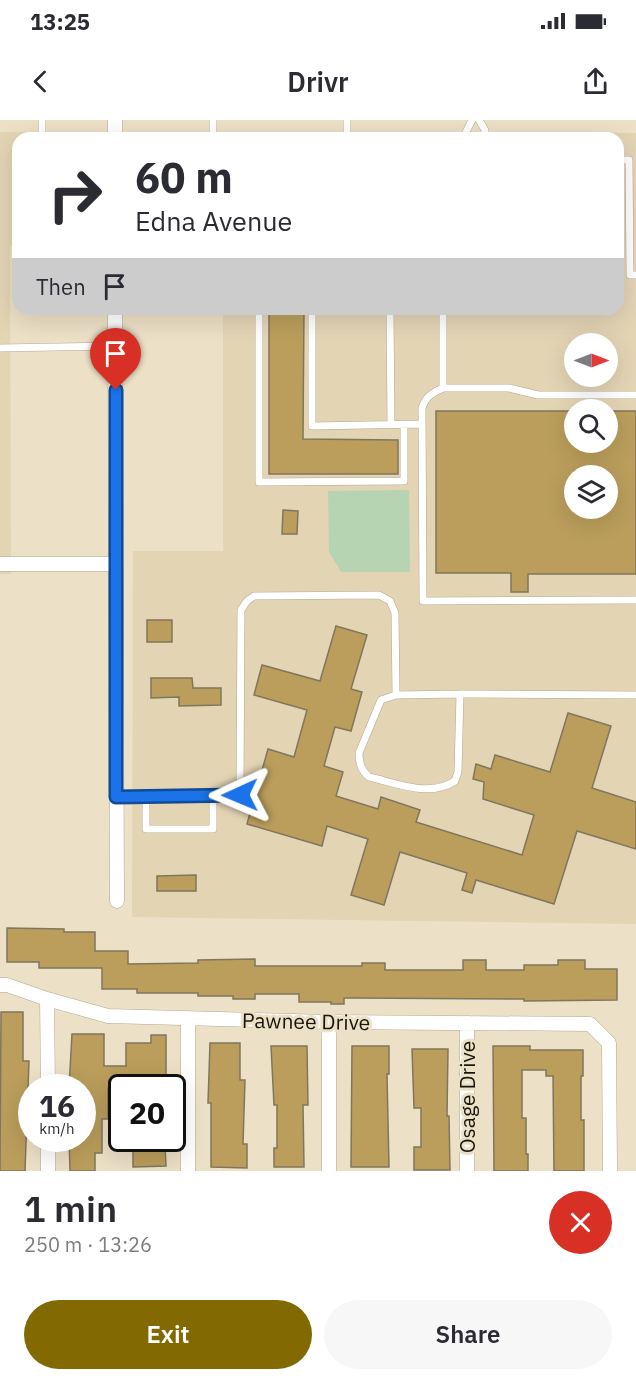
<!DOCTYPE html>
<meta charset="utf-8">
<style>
:root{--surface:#fff;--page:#f7f7f7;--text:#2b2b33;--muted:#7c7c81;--accent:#836902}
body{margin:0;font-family:"IBM Plex Sans",sans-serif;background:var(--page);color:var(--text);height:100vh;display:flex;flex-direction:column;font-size:22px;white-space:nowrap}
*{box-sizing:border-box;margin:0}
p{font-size:20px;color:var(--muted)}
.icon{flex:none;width:33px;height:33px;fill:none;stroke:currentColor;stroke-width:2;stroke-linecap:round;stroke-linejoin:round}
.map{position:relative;height:1051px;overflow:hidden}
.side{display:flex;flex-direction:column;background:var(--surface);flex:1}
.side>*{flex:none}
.hud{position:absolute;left:12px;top:12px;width:612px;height:183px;border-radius:18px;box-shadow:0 6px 24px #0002;background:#fff;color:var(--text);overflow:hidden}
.needle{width:39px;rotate:90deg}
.tools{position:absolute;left:564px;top:213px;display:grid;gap:12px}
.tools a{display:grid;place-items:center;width:54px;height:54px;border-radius:50%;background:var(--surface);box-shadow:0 6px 24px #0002;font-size:30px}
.speed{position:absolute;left:18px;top:954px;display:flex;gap:12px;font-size:30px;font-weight:700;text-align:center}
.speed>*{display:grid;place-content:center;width:78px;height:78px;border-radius:50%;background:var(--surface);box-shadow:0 6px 24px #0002;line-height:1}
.speed small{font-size:15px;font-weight:400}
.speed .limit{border:3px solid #111;border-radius:9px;background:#fff;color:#111}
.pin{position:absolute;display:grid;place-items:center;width:51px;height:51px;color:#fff;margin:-62px -26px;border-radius:50% 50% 50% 0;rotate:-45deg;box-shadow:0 0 6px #0007}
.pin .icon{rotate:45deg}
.me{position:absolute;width:66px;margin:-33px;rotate:269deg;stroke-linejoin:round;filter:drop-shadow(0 0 4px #0008)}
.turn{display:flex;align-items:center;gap:21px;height:126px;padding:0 24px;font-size:27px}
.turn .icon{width:78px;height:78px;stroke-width:2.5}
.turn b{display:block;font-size:42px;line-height:51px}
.then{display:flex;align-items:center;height:57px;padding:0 24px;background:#0003;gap:12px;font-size:22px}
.round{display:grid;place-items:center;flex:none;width:63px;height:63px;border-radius:32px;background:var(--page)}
.headline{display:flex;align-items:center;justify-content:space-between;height:102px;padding:0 24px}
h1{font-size:36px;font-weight:600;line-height:45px}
.cta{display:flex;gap:12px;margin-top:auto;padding:12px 24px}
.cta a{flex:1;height:69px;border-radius:36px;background:var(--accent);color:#fff;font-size:24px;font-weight:600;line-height:69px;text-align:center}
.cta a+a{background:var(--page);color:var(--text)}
.status{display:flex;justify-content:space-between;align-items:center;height:42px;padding:0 30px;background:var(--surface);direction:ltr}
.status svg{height:16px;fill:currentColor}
header{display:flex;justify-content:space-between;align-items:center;height:78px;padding:0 24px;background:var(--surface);font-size:27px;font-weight:600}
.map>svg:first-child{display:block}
.built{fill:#e3d4b4;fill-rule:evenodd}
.green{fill:#b7d4b2}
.building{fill:#bb9e5c;stroke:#80765e;stroke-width:1.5;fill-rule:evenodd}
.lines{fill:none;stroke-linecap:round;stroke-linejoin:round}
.service-casing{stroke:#b4a88f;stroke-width:8}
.minor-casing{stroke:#b4a88f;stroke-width:15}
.service{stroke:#fff;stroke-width:7}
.minor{stroke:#fff;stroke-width:14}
.route-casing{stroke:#114b97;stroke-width:15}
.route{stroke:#1a73e8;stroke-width:10}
.labels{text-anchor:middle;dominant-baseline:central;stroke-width:6;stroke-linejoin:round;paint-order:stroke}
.street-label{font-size:21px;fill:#19150c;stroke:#ece0c6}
</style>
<div class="status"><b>13:25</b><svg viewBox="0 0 49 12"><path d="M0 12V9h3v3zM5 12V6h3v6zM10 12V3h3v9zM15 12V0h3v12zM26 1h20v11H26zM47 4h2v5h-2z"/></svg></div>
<header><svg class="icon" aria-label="back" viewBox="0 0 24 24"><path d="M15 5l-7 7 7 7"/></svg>Drivr<svg class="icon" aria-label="share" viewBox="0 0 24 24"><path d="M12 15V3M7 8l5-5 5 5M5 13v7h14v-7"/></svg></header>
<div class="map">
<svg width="636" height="1051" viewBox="0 0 636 1051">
<rect width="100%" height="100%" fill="#ece0c6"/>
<path class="built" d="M0,12L636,13V804L132,797L133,431H223V189H618V18H18V125L10,126L11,454H0ZM574,224H608V256H574ZM574,290H608V322H574ZM574,356H608V388H574Z"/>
<path class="green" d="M409,370L410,452H341L329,432L328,371Z"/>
<path class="building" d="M269,189H304L303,319L398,320V354H269Z
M436,291H574V322H608V291H636V454H528V472H511V453H436ZM574,356H608V388H574Z
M283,390L298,391L297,414H282Z
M147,500H172V522H147Z
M336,506L367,515L351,569L362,572L351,611L335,607L324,646L343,652L336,676L378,689L381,677L420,690L416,702L522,735L534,695L483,679L484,662L473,659L476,644L491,649L495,635L550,652L568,593L611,606L592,668L636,682V729L577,711L554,784L476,760L472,773L462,770L467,753L400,732L384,785L351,775L368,719L327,706L322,726L247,704L268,629L294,637L307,590L254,575L262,545L320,561Z
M151,558H192L193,568H221V585L179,586V577L151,578Z
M196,755V771H157V756Z
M7,808L64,809V812H95V831H128V844L198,843V840L255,839V846H362V843H385V850H463V840H486V850H524V845H558V840H585V849H617V880L524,881V879L353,878H344V884H331V882H299V874H255V879H233V876H198V873H137V869H102V848H39V842H7Z
M1,892H23V941H29L25,1051H0Z
M72,914H104V946H126V923H151V915H166V968H108V999H102V1033H95V1051H70L69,1018H82V968H69Z
M210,923H240V960H245L243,1024H247V1048L211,1047V983H208Z
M271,926H307L308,985H303L304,1047H274V1028H277V985H274Z
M352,926H389V954H387L389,1047H351Z
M493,926H530V930H583V956H581V1000H584V1051H554L553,956H546V950H522V998H526V1034H528V1051H494Z
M412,929H448L447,996H449L450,1050H414V1027H421V988H414Z
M133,1025H165L166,1046L133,1047Z"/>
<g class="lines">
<defs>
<path id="service" d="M213,0V18
M479,0L485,10V18
M42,18V0
M347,18V0
M465,18V14L472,0
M618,40H629L630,155H636
M259,189V362L404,361V305
M312,189V306L422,304
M390,189L391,305
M443,189V268C432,273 426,276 422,288L423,481L636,480
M0,228L115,226
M443,268H509L538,275H636
M460,574L458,652L455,661C429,678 397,663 369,657C361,650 359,643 359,633L381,580L396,575L460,574H465L636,575
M116,677L240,675L241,490L247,481L254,476L379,475L390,481L395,493L396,575
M146,677V709H213V675"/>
<path id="minor" d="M115,0V18
M115,189L117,781
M0,444H116
M0,865H7L47,879L108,896L329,902L590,904L609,923L610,1051
M47,879L48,968
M188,899V1051
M329,902V1051
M467,903V1051
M48,1018V1051"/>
</defs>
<use href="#service" class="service-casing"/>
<use href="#minor" class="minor-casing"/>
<use href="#service" class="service"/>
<use href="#minor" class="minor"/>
</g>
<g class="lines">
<defs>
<path id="route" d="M116,270V677L240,675"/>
</defs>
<use href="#route" class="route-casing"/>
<use href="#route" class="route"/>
</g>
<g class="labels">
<g class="street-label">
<text transform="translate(306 901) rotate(1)">Pawnee Drive</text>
<text transform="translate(467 977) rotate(-90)">Osage Drive</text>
</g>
</g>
</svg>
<div class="tools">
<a><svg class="needle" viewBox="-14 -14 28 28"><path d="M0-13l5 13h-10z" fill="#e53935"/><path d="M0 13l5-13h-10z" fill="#7c7c81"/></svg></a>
<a><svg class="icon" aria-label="search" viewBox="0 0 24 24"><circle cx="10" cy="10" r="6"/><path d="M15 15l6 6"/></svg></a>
<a><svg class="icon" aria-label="layers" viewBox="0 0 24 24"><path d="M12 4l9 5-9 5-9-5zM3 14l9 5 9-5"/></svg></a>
</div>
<div class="speed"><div>16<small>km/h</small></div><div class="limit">20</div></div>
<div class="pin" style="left:116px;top:270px;background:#d93025"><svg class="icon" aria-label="arrive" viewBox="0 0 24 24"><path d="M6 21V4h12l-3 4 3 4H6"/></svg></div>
<svg class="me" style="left:240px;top:675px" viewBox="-20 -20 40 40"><path d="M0-17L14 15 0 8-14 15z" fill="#1a73e8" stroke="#fff" stroke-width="4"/></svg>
<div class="hud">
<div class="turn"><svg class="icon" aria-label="right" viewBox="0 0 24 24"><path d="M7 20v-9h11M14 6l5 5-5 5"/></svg><div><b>60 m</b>Edna Avenue</div></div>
<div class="then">Then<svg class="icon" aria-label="arrive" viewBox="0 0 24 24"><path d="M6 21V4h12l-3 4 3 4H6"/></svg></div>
</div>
</div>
<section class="side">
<div class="headline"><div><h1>1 min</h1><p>250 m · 13:26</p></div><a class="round" style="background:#d93025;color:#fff"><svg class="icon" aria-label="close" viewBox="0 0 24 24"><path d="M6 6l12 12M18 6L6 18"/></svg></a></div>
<div class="cta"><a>Exit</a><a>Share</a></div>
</section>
